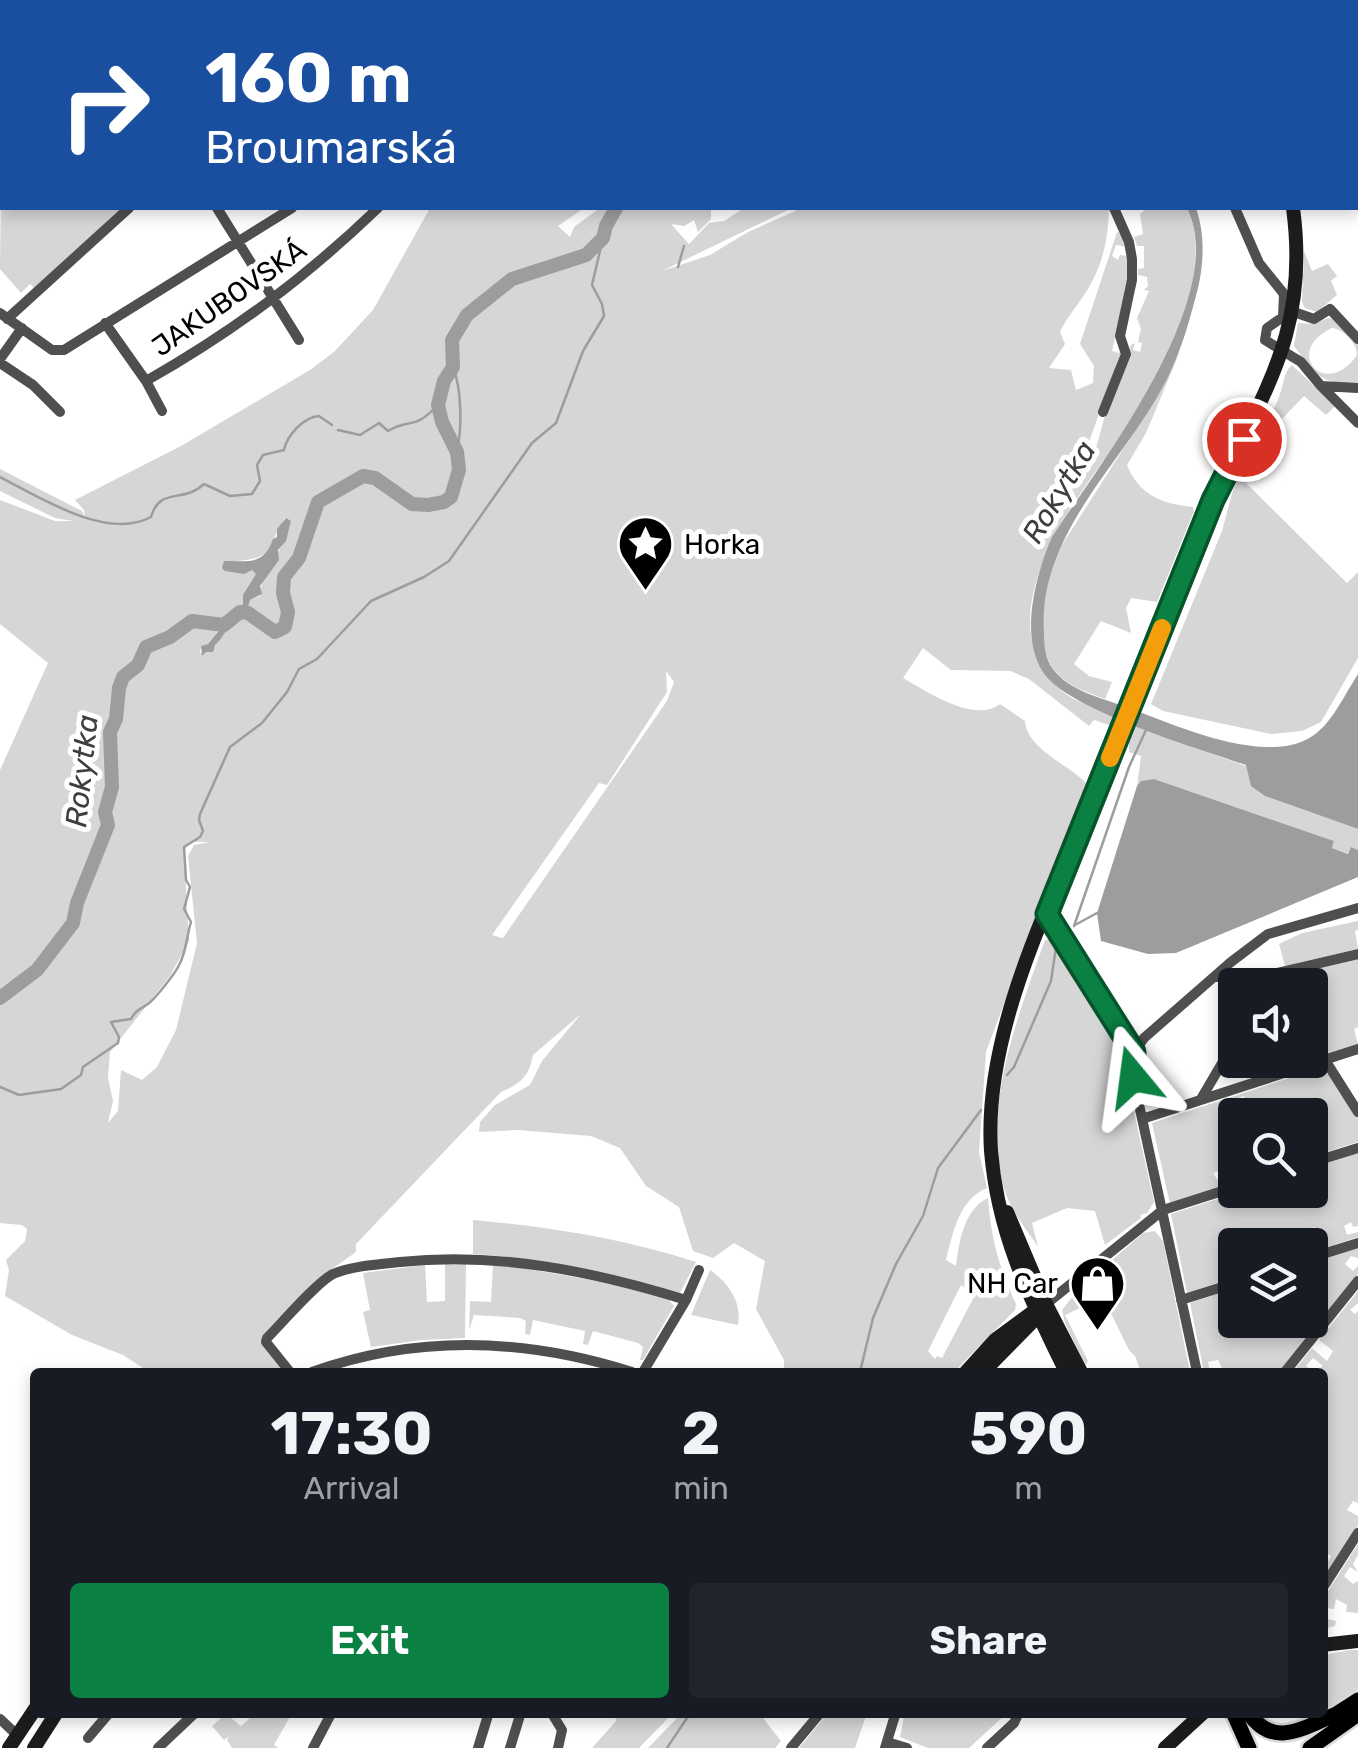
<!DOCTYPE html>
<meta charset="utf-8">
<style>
:root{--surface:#171b24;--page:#20242c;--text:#f1f3f6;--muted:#9ea1a6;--accent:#0b8043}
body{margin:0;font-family:Rubik,sans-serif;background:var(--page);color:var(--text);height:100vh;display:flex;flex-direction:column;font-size:38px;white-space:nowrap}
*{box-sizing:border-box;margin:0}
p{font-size:32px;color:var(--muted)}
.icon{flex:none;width:55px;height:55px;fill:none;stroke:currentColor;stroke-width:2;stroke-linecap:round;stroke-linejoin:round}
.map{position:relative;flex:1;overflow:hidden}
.details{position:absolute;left:30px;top:1368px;width:1298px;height:350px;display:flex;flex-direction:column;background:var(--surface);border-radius:10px;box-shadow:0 5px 15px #0003}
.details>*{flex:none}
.guide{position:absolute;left:0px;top:0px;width:1360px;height:210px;box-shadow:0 5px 15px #0003;background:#1a4fa0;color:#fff;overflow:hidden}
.tools{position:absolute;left:1218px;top:968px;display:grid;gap:20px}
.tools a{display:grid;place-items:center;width:110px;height:110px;border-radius:10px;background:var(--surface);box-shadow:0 5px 15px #0003;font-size:50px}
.pin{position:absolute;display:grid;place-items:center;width:85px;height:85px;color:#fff;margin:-42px;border:5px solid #fff;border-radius:50%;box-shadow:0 2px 10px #0007}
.me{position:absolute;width:110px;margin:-55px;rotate:344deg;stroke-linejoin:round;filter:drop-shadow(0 0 8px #0008)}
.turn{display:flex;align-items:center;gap:35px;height:210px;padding:0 40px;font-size:45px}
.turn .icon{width:130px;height:130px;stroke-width:2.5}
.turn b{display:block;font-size:70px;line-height:85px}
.eta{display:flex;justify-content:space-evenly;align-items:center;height:170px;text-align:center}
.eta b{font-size:60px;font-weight:700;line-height:70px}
.action{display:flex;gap:20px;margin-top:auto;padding:20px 40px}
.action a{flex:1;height:115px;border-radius:10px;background:var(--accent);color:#fff;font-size:40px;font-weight:700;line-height:115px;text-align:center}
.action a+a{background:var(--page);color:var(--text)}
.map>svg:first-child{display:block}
.green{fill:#d6d6d6;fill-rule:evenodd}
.water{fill:#9d9d9d}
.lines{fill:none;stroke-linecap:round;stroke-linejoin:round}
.stream{stroke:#9d9d9d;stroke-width:2.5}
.river{stroke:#9d9d9d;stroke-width:14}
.primary-casing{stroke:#dbdbdb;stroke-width:20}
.street{stroke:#4f4f4f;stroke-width:10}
.secondary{stroke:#1c1c1c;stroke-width:14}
.primary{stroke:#000;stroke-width:15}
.rail-casing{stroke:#000;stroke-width:6}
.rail{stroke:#fff;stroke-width:2.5;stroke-dasharray:8;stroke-linecap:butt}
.route-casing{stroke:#07532c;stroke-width:25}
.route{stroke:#0b8043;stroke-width:18}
.slow{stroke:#f59e0b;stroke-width:18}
.labels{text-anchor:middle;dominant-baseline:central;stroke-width:10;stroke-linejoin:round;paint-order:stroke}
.street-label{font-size:28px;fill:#000;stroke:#fff}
.poi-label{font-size:28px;fill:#000;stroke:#fff;text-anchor:start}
.water-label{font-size:30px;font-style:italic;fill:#3e3e3e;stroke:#fff}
</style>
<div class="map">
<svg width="1358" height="1748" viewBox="0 0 1358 1748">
<rect width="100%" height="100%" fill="#fff"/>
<path class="green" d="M2,91V208H121L35,289L30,284L21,293L0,269Z
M430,208H584L558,226L570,237L574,227L600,208H711V219L698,232L694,220L684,226L671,224L689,244L709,223L724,221L744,208H792L662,271L710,255L748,232L802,208H1109C1108,243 1102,269 1082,298C1074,310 1066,319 1060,332L1065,344L1049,368L1071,370L1076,390L1093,383L1094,366L1080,344L1117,232L1120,233L1127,247L1116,245L1112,256L1118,260L1120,255L1128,256V278L1112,351L1119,353L1121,345L1123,347L1089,442L1096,448L1106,412L1131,345L1135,343L1133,350L1140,352L1142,343L1138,342L1141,329L1137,318L1149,291L1144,290L1148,286L1147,277L1138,275V269L1144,268V246H1137L1134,237L1143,234L1140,214L1147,208H1187C1195,223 1196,242 1195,260C1193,299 1177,341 1158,375C1144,399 1129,424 1114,446C1070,507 984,620 1061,690C1076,704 1098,707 1115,717L1112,726L1094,720L1089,726L1029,679L1010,671L951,670L923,648L903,678C926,691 975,724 1000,704L1025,721C1027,749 1068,764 1086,783L986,1052L979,1152L987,1188C959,1199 953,1233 946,1260L956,1266C959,1242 964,1209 988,1198C991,1238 999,1268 1016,1304L1015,1310L954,1372H784V1360L756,1309L765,1261L734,1243L713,1258L693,1251L679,1207L646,1186L620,1148L591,1136L518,1130L479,1132L480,1122L495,1105L530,1085L542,1061L581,1014L533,1055C529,1077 520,1084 501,1092L356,1244V1252L332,1269L262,1338L286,1372H149L123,1355L72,1335L5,1296L9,1270L6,1260L25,1241L27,1229L22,1225L0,1223V770L48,663L0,624V500L55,521H73L55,518L0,491V469L82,511L85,517L84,510L75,500L181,446L310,370L335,351L373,310ZM285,518L291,521C287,546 260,572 260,596L250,600L246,614C222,623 225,647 200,653L201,646L208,644C219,631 227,612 243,607V599L257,574L255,571L224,562C275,559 263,554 285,518ZM666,671L674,682L667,701L503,938L492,935L599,783L607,785L667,692ZM190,842H210L194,845L188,856L197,943L176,1030L157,1067L142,1080L121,1070L118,1111L108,1123L113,1101L108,1078L110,1052L170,976L189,941L184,851ZM961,1285L975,1295L942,1358L937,1356L935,1359L928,1351Z
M1304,251L1312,271L1328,264L1337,276L1331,281L1337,295L1317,312L1305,308L1302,302Z
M1328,318L1335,319L1358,344V385C1320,383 1316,376 1294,346L1298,323L1314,324ZM1332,328C1343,329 1357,343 1357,355C1325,401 1282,351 1332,328Z
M1181,349L1146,433L1127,465C1139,495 1162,504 1193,507L1194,511L1157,602L1131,598L1126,608L1131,633L1101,621L1074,664L1089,676L1112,682L1105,699C1086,692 1064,685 1052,667C1031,635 1046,575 1062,545L1162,388Z
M1292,365L1335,406L1326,415L1304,396L1244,458C1257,438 1272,417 1280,394C1284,383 1283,373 1292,365Z
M1247,460V484L1347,583L1358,572V658L1321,722L1302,731L1271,734L1163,711L1151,704L1222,531L1233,490Z
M1134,726L1246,766L1265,796L1358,829V850L1351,847L1349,854L1332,848L1334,841L1154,779L1141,781L1137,786L1141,756L1129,752V732Z
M1358,921V930L1355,931L1358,949L1285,966L1279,944L1302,933Z
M1055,939L1124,1050L1126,1076L1154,1202L1147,1213L1140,1215L1141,1218L1105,1245L1095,1211L1067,1208L1032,1223L1038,1247C1027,1230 1012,1212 1006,1194C979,1113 1018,1016 1045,940Z
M1358,958V1027L1354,1029L1358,1044L1327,1055L1310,1025V988L1320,984L1318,974L1290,980L1291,985H1274L1280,978Z
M1323,1067L1358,1118V1142L1310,1157L1318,1152L1310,1134V1115H1256L1254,1111L1250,1112L1244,1096L1230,1101L1232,1110L1243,1106L1249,1115H1235V1172L1232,1173L1228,1164L1229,1174L1223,1175L1221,1170L1213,1173L1220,1184L1235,1179V1182L1170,1204L1152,1123Z
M1358,1153V1226L1353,1227L1351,1222L1344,1226L1347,1235L1358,1232V1237L1310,1253V1248L1323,1243L1315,1227L1309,1229L1311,1236L1302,1239L1301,1235L1296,1237L1298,1245C1283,1245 1263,1247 1252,1240L1248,1241L1249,1245L1230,1247L1235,1257L1222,1260L1227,1274L1235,1272V1277L1187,1293L1171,1214L1245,1190H1263V1199L1274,1196L1272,1190L1286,1194L1290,1190H1310V1181L1313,1188L1322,1182L1318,1172L1310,1175V1169Z
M473,1220C550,1227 622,1238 696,1262L680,1293C612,1272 544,1258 473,1254Z
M1155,1231L1163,1241L1190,1372H1141L1135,1356L1129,1350L1103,1297L1065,1315L1088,1361L1085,1366L1065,1323L1062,1310L1077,1291L1143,1233Z
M1358,1248V1258L1351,1256L1345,1264L1353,1271L1358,1266V1274L1280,1372L1264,1369L1261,1372H1218L1222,1368L1218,1360L1208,1362L1210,1372H1204L1190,1303L1235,1288V1320H1245L1250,1333L1256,1331L1252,1320H1304L1308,1326L1316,1318L1310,1313V1283L1313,1281L1310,1263L1313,1269L1321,1266L1319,1260Z
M445,1264H466L465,1338L422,1340L371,1347L363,1312L370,1310L363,1273L425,1265L427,1302L445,1301Z
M493,1265C554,1272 611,1282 669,1300L674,1306L643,1360H640L643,1347L638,1343L593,1331L588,1345L583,1344L585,1331L533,1320L530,1335L525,1334L526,1321L520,1318L474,1315L469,1330L470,1301L491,1302Z
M710,1270C729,1283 742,1302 738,1325L691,1315Z
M1358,1291V1303L1350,1310L1355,1314L1358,1311V1503L1353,1501L1347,1510L1358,1516V1526L1323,1581V1570L1331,1556L1322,1550V1372H1315L1323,1366L1313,1358L1306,1366L1314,1372H1293L1312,1348L1327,1361L1333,1351L1319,1340Z
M1358,1544V1555L1353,1564L1358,1572L1350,1567L1344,1576L1353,1584L1358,1581V1613L1346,1612L1347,1605L1336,1599L1334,1609L1327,1608V1619L1336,1621L1335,1626L1323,1629V1599Z
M1349,1650H1358V1689L1323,1712V1655Z
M905,1712H1007V1713L969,1748H928L900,1737Z
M256,1713H292L274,1745L278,1748H232L227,1740L230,1736L224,1740L212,1726L226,1714L241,1726Z
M611,1713H673L639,1748H592L617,1720Z
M682,1713H759L781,1741L775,1748H648Z
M828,1713H867L855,1748H799Z"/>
<path class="water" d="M1187,208H1196C1205,234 1204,262 1198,288C1190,319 1182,349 1167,379C1126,461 1037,533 1044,633C1044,645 1045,659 1053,669C1069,691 1102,698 1126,707C1170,723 1218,745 1265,747C1322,749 1331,717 1358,674V829L1265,796L1251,786L1246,765C1200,749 1067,710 1043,672C1019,636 1036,574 1052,537C1100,464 1231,297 1187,208Z
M286,518L291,521L286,541L278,550L279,560L260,586L262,594L250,600L246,615C229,619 226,636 215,645L213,652H206L202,656L201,646L208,644L220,629L219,623L243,606V595L256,574L252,570L244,574L225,571L222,568L224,561C251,561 263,565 273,539L277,537V529Z
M1154,779L1334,841L1332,848L1348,854L1351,847L1358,850V877L1176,953L1148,954L1101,941L1097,913L1137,786L1141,781Z"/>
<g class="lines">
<path class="stream" d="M678,267L684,246
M453,367C462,390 462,428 457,452
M338,430L360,435L379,423L388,431C412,417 412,432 438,405
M0,477C39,497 107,541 151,517C160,486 183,504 204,484L230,496L252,494L260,481L257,465L263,455L284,450C287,435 304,417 319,416L332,425
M1075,925L1097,913
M1074,926L1129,767L1146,730
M1007,1075L1014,1067L1051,981L1057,941
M0,1087L19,1095L61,1089L81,1075L83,1067L118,1043L119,1037L111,1022L131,1019C136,1010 139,1010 148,1004C154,1000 174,975 178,967C187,952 186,938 191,922L184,909L190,887L186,880L184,847L200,837L203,831L199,820L200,814L230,747L262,723L287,692L299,669L317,659L371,601L424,577L449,561L532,443L556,423L583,351L604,316L602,304L592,285L603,238
M860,1372L873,1318L896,1264L923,1216L938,1168L981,1110
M667,1748L691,1712"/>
<path class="river" d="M0,998L37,970L73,923L77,903L108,825L105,812L112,787L110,732L116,719L119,688L123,677L138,665L146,647L170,637L192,621L224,625L240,612L248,613L275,632L285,627L288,612L283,593L284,577L299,558L318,502L363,476L375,478L412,504L428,505L444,502L451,497L459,470L457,452L442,422L438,405L444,381L453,367L452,340L467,315L512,279L586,255L603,238L606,226L616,208"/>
<defs>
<path id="primary" d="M1233,1712L1249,1748
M1248,1712C1272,1748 1300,1730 1336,1714
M1330,1718L1358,1700
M1310,1748L1358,1714"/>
</defs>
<use href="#primary" class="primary-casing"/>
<path class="street" d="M1348,0L1349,2
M1358,14V15
M217,208L299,340
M1235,208L1259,263L1284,294L1283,317L1267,328L1265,340L1301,362L1321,386L1358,388
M1294,312L1314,319L1330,309L1358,339
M0,313L52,350H64L292,208
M7,319L129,208
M105,323L146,381L162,411
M0,359L22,328
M0,363L33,385L60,412
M146,381C234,331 305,278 378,208
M1322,387L1358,423
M1103,412L1126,354L1120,336L1132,280V259L1129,242L1114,208
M1047,914L1134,1052L1133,1077L1197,1372
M1218,976L1230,984L1358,954
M1134,1052L1144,1038L1231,962L1268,934L1358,908
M1325,1060L1358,1112
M1201,1099L1235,1041
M1142,1119L1358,1049
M1310,1163L1358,1148
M1310,1258L1358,1243
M1181,1300L1235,1283
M1046,1304L1163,1210L1235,1187
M290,1372L266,1342L267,1338C281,1324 317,1282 333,1274C351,1266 380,1264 400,1262C499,1252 592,1271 686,1300
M312,1372C418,1334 525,1338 632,1372
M643,1372L686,1300L699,1270
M1285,1372L1358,1281
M1322,1589L1358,1533
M551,1712L562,1730L558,1748
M0,1719L17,1735
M88,1738L110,1712
M887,1742L907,1748
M158,1748L196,1712
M313,1748L332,1712
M478,1748L489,1712
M510,1748L521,1712
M791,1748L821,1712
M885,1748L896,1712
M987,1748L1014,1723L1019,1712"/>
<path class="secondary" d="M1223,0L1224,2
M1007,1212L1046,1304L1081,1372
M966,1372L995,1340L1041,1306
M983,1372L1041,1313
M1066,1372C1030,1298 998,1236 991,1151C983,1030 1052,899 1097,790C1137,694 1176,597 1213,500C1262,393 1310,333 1293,208
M1322,1645L1358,1641
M9,1748L35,1709
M34,1748L57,1712
M1165,1748L1204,1712"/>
<use href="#primary" class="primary"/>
<defs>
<path id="rail" d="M776,0L800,2
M823,0L841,2
M858,0L874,2
M486,2L505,0
M523,2L542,0
M561,2L588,0
M0,75L2,74"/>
</defs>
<use href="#rail" class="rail-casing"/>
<use href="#rail" class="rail"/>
</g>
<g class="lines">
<defs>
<path id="route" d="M1133,1077L1134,1052L1047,914L1213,500L1244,439"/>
</defs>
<use href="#route" class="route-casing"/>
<use href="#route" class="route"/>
<path class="slow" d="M1110,758L1162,628"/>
</g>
<defs>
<symbol id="sight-pin" viewBox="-11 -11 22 30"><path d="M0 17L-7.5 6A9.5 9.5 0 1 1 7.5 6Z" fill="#000" stroke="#fff"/><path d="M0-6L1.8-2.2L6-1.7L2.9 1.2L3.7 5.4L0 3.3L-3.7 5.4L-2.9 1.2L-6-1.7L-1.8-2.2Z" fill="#fff"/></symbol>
<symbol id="shop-pin" viewBox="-11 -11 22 30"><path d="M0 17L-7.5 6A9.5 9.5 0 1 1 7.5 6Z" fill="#000" stroke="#fff"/><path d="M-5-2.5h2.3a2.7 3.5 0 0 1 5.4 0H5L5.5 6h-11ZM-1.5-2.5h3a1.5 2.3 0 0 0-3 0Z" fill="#fff"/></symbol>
</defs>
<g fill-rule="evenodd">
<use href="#sight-pin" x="614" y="512" width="63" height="86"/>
<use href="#shop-pin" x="1066" y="1252" width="63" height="86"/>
</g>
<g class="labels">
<g class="street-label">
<text transform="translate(229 298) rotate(-35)">JAKUBOVSKÁ</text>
</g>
<g class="poi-label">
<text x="684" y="544">Horka</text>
<text x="1058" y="1283" text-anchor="end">NH Car</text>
</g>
<g class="water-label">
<text transform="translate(1059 492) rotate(-59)">Rokytka</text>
<text transform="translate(82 771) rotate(-84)">Rokytka</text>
</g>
</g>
</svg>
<div class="tools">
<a><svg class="icon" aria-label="sound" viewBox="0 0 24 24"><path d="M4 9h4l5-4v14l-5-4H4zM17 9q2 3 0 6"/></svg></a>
<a><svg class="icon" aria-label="search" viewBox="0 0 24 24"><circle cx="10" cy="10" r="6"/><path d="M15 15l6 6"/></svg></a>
<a><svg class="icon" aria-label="layers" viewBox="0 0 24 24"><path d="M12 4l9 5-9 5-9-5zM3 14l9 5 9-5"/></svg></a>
</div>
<div class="pin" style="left:1244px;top:439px;background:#d93025"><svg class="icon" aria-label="arrive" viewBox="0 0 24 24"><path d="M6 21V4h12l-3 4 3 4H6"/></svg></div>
<svg class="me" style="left:1133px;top:1077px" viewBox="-20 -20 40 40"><path d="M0-17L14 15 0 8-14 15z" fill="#0b8043" stroke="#fff" stroke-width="4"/></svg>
<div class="guide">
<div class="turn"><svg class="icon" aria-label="right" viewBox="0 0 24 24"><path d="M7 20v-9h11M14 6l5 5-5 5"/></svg><div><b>160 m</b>Broumarská</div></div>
</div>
<section class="details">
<div class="eta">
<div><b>17:30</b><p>Arrival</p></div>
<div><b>2</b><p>min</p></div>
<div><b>590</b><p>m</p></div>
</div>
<div class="action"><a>Exit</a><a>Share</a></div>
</section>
</div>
